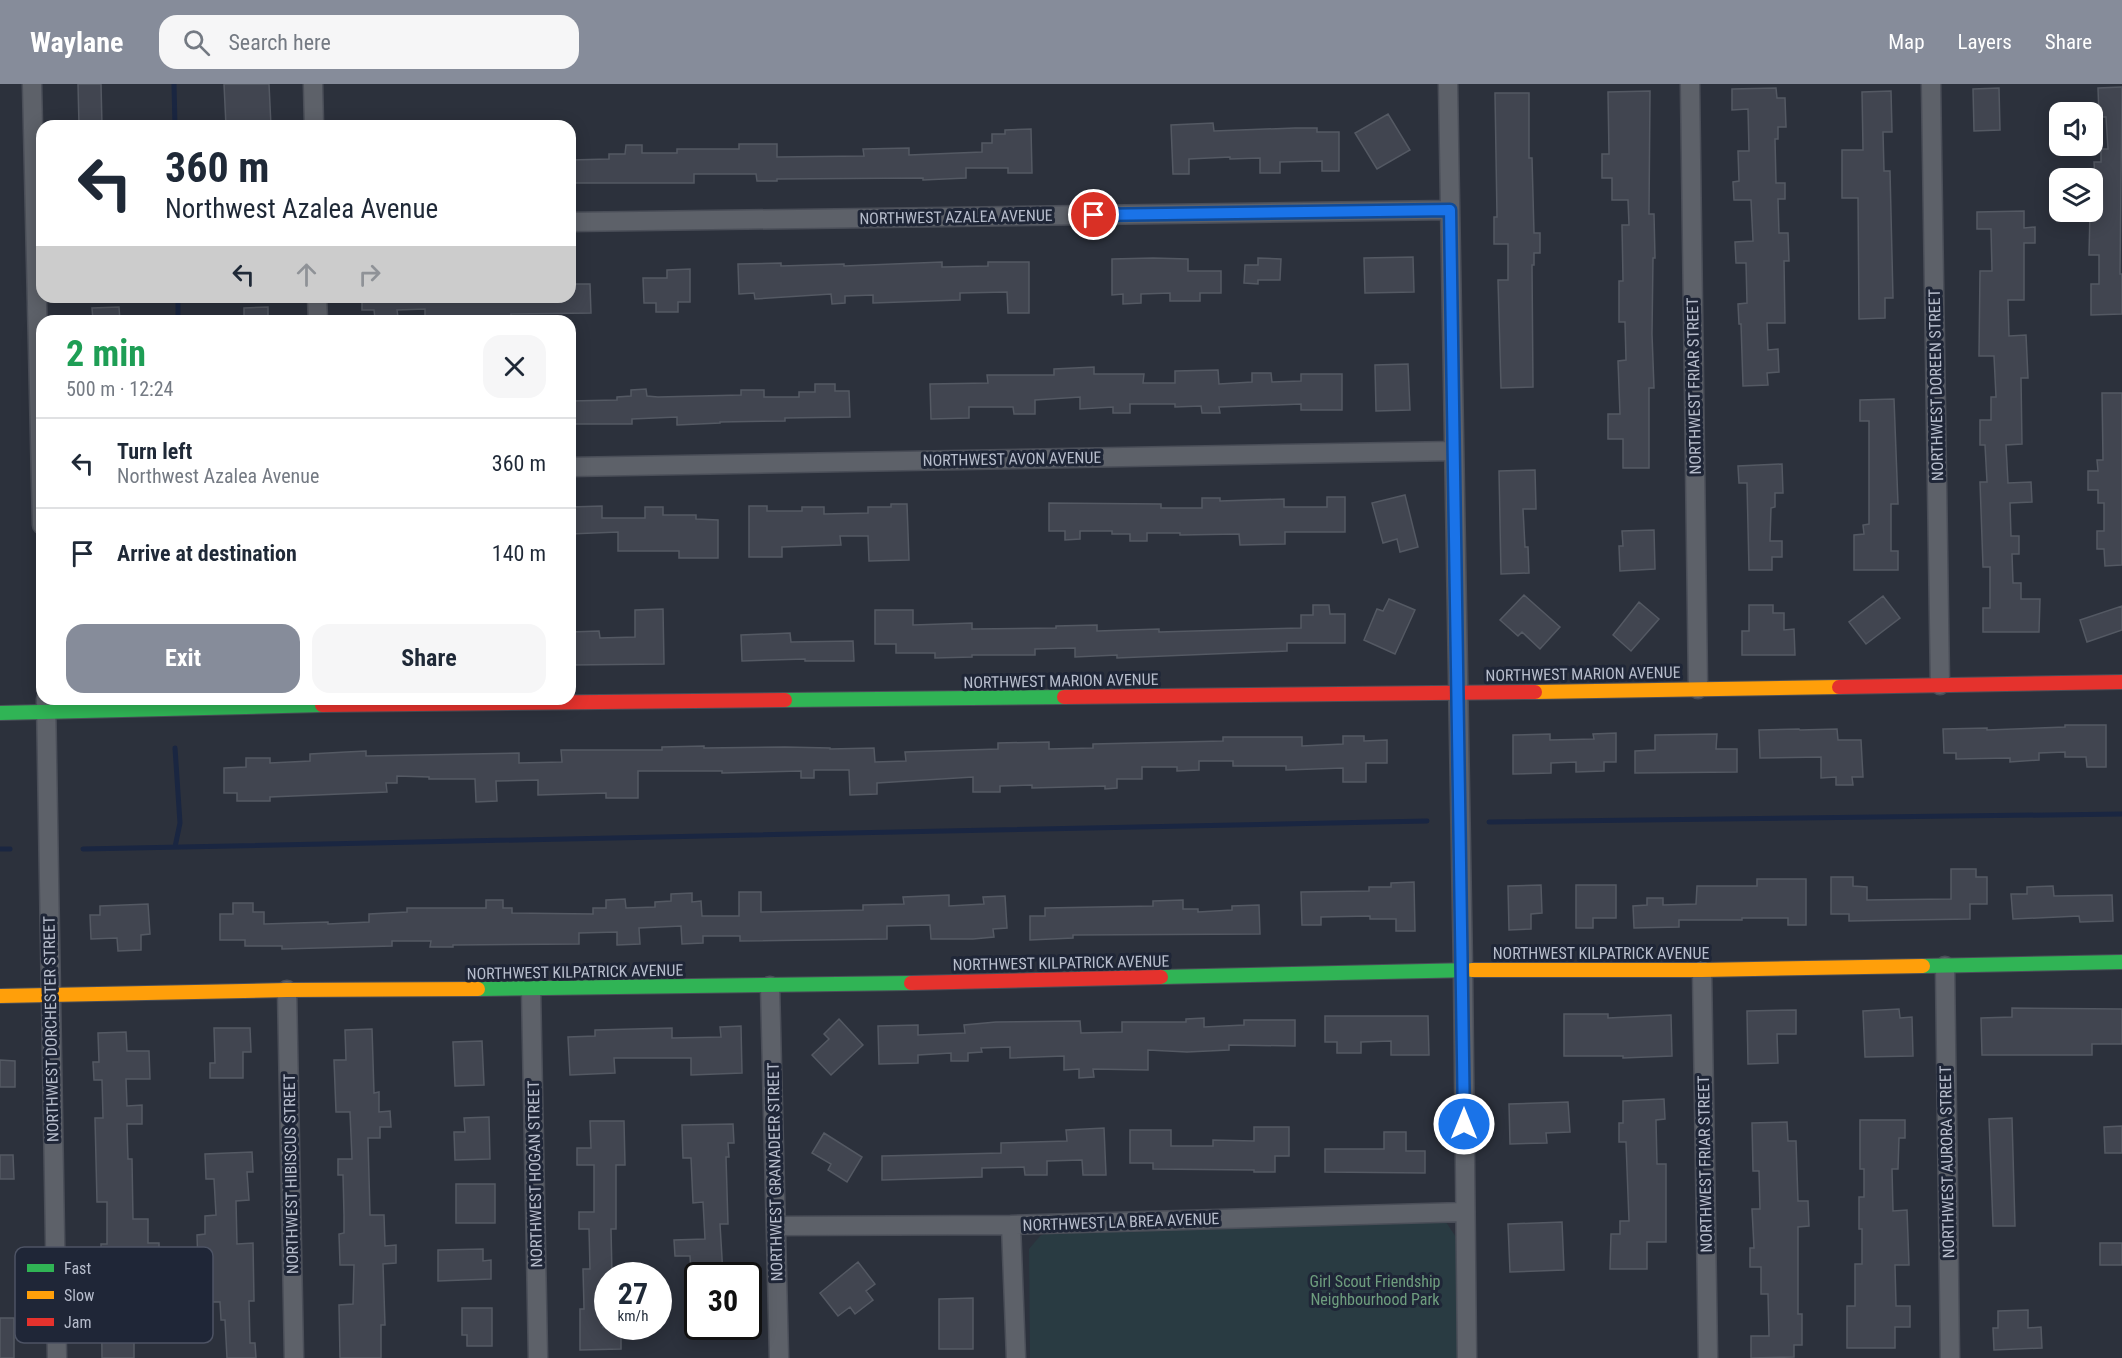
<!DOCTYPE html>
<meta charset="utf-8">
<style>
:root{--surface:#fff;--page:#f6f6f7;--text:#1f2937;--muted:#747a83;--line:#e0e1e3;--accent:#868c9a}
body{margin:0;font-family:"Roboto Condensed",sans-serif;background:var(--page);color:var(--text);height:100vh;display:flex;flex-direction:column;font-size:22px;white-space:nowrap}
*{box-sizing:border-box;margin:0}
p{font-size:20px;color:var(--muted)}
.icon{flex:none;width:33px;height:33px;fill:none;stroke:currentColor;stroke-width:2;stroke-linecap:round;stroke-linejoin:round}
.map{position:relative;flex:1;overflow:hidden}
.side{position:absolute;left:36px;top:231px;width:540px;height:390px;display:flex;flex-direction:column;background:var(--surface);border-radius:18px;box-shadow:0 3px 15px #0003}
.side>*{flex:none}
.hud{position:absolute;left:36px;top:36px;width:540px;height:183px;border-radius:18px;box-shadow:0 3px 15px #0003;background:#fff;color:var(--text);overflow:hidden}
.fabs{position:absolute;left:2049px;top:18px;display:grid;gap:12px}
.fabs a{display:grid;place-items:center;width:54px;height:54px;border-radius:12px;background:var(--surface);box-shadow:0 3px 15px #0003;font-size:30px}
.speed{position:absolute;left:594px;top:1178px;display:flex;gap:12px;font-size:30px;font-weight:700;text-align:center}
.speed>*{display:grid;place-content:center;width:78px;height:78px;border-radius:50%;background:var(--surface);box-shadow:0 3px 15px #0003;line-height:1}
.speed small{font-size:15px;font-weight:400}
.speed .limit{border:3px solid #111;border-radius:9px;background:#fff;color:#111}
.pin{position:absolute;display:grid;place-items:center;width:51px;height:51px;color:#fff;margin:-26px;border:3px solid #fff;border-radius:50%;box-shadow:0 2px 6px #0007}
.me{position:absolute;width:66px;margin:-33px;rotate:0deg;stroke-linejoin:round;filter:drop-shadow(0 0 4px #0008)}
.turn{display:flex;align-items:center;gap:21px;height:126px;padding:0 30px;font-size:27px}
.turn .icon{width:78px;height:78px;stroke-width:2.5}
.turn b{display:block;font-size:42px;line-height:51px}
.lanes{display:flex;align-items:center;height:57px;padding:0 30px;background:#0003;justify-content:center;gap:30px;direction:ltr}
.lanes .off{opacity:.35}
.round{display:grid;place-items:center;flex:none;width:63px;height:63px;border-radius:18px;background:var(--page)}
.overview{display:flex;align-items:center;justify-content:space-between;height:102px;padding:0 30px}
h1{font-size:36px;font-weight:700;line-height:45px;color:#1e9e55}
.primary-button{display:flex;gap:12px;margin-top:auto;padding:12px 30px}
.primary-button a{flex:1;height:69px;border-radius:18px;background:var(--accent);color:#fff;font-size:24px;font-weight:700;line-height:69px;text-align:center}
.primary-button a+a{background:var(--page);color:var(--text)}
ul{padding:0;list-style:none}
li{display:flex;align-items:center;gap:18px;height:90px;padding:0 30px;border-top:2px solid var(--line)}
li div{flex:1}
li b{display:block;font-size:22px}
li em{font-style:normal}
header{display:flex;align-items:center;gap:36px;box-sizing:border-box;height:84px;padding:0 30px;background:var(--accent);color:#fff}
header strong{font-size:28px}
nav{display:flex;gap:33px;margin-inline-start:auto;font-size:21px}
.search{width:420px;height:54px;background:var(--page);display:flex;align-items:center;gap:15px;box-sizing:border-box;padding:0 21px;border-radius:18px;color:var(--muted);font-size:22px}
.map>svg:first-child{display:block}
.green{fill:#293b42}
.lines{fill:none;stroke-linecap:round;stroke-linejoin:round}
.stream{stroke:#1a2641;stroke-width:5}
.building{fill:#414550;stroke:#545963;stroke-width:1.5}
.street-casing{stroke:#4a4e58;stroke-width:21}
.fast-casing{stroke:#4a4e58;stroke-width:16}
.slow-casing{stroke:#4a4e58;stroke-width:16}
.jam-casing{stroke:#4a4e58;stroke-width:16}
.street{stroke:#5d6169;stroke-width:18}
.fast{stroke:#30b455;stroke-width:14}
.slow{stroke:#ff9f0a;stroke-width:14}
.jam{stroke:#e5322d;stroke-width:14}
.route-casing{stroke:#114b97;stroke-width:15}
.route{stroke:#1a73e8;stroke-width:10}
.labels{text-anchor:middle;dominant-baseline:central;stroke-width:6;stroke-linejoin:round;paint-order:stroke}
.street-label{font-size:16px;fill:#b7bdcc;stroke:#1f2637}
.park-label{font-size:16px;fill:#6e9d7e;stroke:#1f2637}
.key{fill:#1f2637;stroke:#4d5364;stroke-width:1.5}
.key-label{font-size:16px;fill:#b7bdcc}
</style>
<header>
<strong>Waylane</strong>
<div class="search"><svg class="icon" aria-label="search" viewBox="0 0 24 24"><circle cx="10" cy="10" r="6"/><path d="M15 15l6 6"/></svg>Search here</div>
<nav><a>Map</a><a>Layers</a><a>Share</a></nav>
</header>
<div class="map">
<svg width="2122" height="1274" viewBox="0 0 2122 1274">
<rect width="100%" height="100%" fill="#2c313c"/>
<path class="green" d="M1431,1136L1446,1138L1456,1153L1461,1200L1462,1274H1030L1029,1165L1040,1152L1050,1146Z"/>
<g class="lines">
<path class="stream" d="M174,0L175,42
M178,213V237
M175,664L180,739L175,763
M1489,738L2122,730
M0,765H10
M83,765L1427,737"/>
</g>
<path class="building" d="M78,0H101L102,42H79Z
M224,0H269L271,42H226Z
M2122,3L2120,190H2122V230L2091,231V200H2099V171H2089L2090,128H2092V125H2103L2102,92L2095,93L2094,78H2101V65H2108L2106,33H2099L2098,4Z
M1776,4L1777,14H1785L1786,43H1778V55H1775L1776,99H1785V115H1778L1779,149H1788L1789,177H1784L1785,239H1767L1768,266L1778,265L1779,288L1767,289L1768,301L1743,302L1741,240H1739L1738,220L1747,219L1746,179H1736L1735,158L1753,157L1751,116H1734L1733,98L1739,97L1738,67H1749L1748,25L1732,26V5Z
M1999,4L2000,46L1974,47L1973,5Z
M1650,7L1649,130H1654L1655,174H1653L1652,250L1654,304H1649V384H1623V355H1608V330H1620L1618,277L1626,276L1625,238H1619V197H1623L1622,141H1629L1628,116H1612V94H1602V70H1609L1608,8Z
M1891,7L1892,48H1883L1884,87H1890L1893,214H1885V234L1859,235L1858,114H1842V66H1863L1862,8Z
M1495,9H1529V74H1532L1534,149H1540V169H1534V181H1532L1533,303L1501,304L1498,196H1508V160H1494V133H1497Z
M1388,30L1410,66L1377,85L1355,49Z
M1213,39L1214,47L1295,44H1317V48H1339V87H1322V77L1280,78V89H1260V74L1230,75V73L1189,75V90H1173L1171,41Z
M1031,45L1032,89H1008V84H966V94L923,96V94L777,95V97H757L756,90H694V99H570V76L609,75V70H625L626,61H642V69H677V65H739V60H777V73L864,72L863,65L909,64V71L982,68V59H992V50H1005V46Z
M2024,127V144L2035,143V159H2024V216H2008L2009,252L2026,251L2028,294H2021L2022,360L2006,361L2008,399L2031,398L2032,418L2010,419L2011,452H2019V470H2012L2013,499H2021V515H2040L2039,548H1983V524H1990V483H1983L1980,398H1987L1985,361H1980V336H1991V313H1996L1994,272H1979L1980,187H1992L1991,145H1977V128Z
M1413,173L1414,208L1365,209L1364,174Z
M1153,174L1188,175V187H1221V209H1200V217H1170V209L1141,210V219L1123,220V210L1112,211V175Z
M1258,174L1281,175L1280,196H1258V200L1244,199L1245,181H1258Z
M942,178V183L988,182V178H1029V229H1008L1007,208L960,209V216L873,219V211L845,212V219L832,220L831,210L755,215L754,209L739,210L738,180L781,179V182L844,180V182Z
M690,185V218H678V228H656V219H644L643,194H667V186Z
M570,200H590L591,229L511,230V237H425V225L397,226L398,233L375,234L374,226H362V213H570Z
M119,223L120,237H93L92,224Z
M268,223V237H244V224Z
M1408,280L1410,326L1376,327L1375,281Z
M1094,283V290H1144L1143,299H1175V287L1218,286L1219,300L1252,298V289H1271L1272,298L1301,297V290H1342V326H1301V320L1219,323L1220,329H1202L1201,322L1175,323V320H1130V329H1113V323L1080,325V313L1035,316V330H1014L1013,323H969V334L931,335L930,300L988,299L987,291H1054V285Z
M815,300H835V307H849L850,333L785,334V337L720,338V339L677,341V333L632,335V340H570V317L617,316V313L631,312V306L646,305L647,312L658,313L741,311V306H764V313H799V308H815Z
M2102,309H2122V481L2105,482L2104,465H2097V447H2104V419H2098V406H2088V387H2098L2097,376H2103Z
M1894,315L1898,420H1891V467H1898V486H1854V451L1864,450L1863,441L1869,440V337H1860V316Z
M1782,380L1783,409H1775V423L1771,424L1770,457H1782V473H1772V486H1749L1747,399H1739L1738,382Z
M1535,386L1536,425H1523L1525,463H1528L1529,489L1501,490L1499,387Z
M1405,411L1418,463L1400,468L1397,455L1383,459L1372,419Z
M1327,413H1345V448H1285V460L1240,461L1239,450L1180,451V449H1147V457H1130V450H1112V447H1080V455L1065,456V447H1049V419L1161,420V424H1202V414H1220V417L1284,415V423H1327Z
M891,420H907L909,476L869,477L868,452H840L841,461L782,463V473H749V422H767V427H802V423H824V430L868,429V423H891Z
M602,422V434H645V423H663V431H696V435L718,436V474H679V467H618V448L570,450V423Z
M1654,446L1655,485L1620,487L1619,462H1623L1622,447Z
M1524,511L1560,543L1540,565L1522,548L1518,552L1500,536Z
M1883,512L1900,534L1866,560L1849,538Z
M1389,515L1415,526L1395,570L1364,556L1377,525L1383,527Z
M1639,518L1659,535L1631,567L1613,551Z
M1313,521H1329L1330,530H1345V559H1287V567L1117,574V571L1075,573V564L1035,565V571H972V573L935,574V569H896V560H875V526H913V541L972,539V545L1056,544V542L1097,541V547L1159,545V548L1301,544V531H1313Z
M1749,521H1773V529H1784V546L1794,545L1795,571H1742V547H1749Z
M2122,522V546L2087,558L2080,536Z
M663,525L664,580L570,581V548L599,547L600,554L635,553V526Z
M790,549L791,558L853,557L854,577H805V575L742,577L741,551Z
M2065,641H2106V683H2087L2086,673H2065V668L2039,669V676L2010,678V674L1956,675V669H1944L1943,645L1987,644V646L2065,643Z
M1799,645L1800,646L1837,645L1838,656H1861L1863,693H1852L1853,701H1836V693L1821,694V673L1760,674L1759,646Z
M1616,649V678H1604V687L1576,688V678L1551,679V689L1513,690V651L1550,650V656L1594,655L1593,650Z
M1717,650L1716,665H1737V688L1635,689V667L1655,666V651Z
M1343,652H1364V657L1387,656V679H1366V698H1343V684L1286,686V682H1233V677H1199V686L1177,687V683H1142V695H1117V704L1105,705V702L1032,704V701L1000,702V708H973V693L877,699V710L850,711L849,686H814V694H801V687L722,689V687H638V714H606V709L538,711V696L496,697L497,717L476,718L475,695H429V693L397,692V699H386L387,708L270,713V717H237V709H224V684L246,683V674H270V679L310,677V670L346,668L366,667V672L519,669V679L562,678L561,666H662V663L704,662V664L785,663L830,664V665L874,664L875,678L906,677L905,668L998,665V659L1049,658V665L1093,664V660L1223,657V653H1302V662L1343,660Z
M1951,785H1976V793H1987V820H1970V835L1849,837V830H1831V793H1853V802L1867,803V816L1951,815Z
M1757,795H1806V841H1788V834H1742V836H1679V843L1634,844L1633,822L1647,821V814H1663V821L1696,820L1697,802H1757Z
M1414,798L1415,847H1396V835H1370V832L1321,833V841H1302L1301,808L1369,807V803H1391V799Z
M1541,801L1542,829L1531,830V845L1509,846L1508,802Z
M1576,801H1616V834H1593V844H1576Z
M2053,802L2054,812L2112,811L2113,837L2080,838L2079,832L2013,835L2011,810H2027V803Z
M739,808H761V828L863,826V821L904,820L903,813L949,811V822L984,820L983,813L1005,812L1007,844L993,845L994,853L973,855H931L930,841L887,842V855L740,857V852H703V859L682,860L681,842L639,844L640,860L617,861V848L579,849V860L453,861V863H430L431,857H392V862L282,865V862H245V856H220V830H233V819H253V828H264V840L328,838V840L369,838V830L407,828V824H486V816H503V824H512V829L593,830V824H606V816L625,815L626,824L655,823V818L671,817V810L692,809V818L701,817L702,832H739Z
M1183,816V825H1198V828L1232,826V822L1259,821L1260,850L1073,851V854L1030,856V832H1045V824L1153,822V817Z
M148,820L150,850L141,851V866L118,867L117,854L91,855L90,831H100V822Z
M2012,924L2122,925V960H2092V971H1982L1981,934L2012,933Z
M1899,925L1900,934L1912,933L1913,972L1865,973L1863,927Z
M1796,926V950H1777L1778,979L1748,980L1747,927Z
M1564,930H1608V934L1671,931L1672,972L1623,974V972H1564Z
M1325,932H1428L1429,971H1391V957L1361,958V969H1337V958H1325Z
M1204,934V943L1244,941V936H1295V962L1229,961V966L1187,968L1148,966V986L1093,985L1094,993L1079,994V985L1064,986V972L1010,974V963L981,964L982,968L968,969V977H951V969L918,971V979L879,980L878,942L918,941V951L965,949L964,941L996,938L1080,937L1081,949L1122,948V938H1186V935Z
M839,935L863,961L831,991L812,971L829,955L824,950Z
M741,942L742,989L691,991V974H614L615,989L570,991L568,953L595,952V946L672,944V954L721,953L720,943Z
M214,944H250L251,968H243V994H210V979H215Z
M372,945L374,1009L379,1008V1028L390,1027L391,1043H380V1054H368L370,1131H384L385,1162L396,1161V1179L383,1180L385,1241H381V1274H340L339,1221L353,1220L354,1181H340L339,1150L344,1149V1132L343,1091H338V1075H352L350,1028H336L334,976H346L345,946Z
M126,948L127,967H149L150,995H126L127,1022L142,1021V1040H127L128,1075H132L133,1135H148V1159H159V1181L126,1182L125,1220H134V1274H102L101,1160H107V1118H97L95,1034H103L102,996H94L93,978H99L98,949Z
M482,957L484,1001L455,1002L453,958Z
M0,976L15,977V1003H0Z
M1664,1015L1665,1035L1656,1036L1657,1080H1666V1158H1647V1185H1610L1611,1150H1620V1137H1629L1626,1058H1619V1039H1623V1017Z
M1568,1018L1570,1048L1546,1049L1547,1059L1510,1060L1509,1020Z
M489,1033L490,1075L455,1076L454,1048H465L464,1034Z
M2012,1034L2015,1142H1993L1989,1035Z
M1860,1036H1905V1054H1899L1898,1085H1892L1893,1127L1907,1126L1909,1181H1895L1896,1222H1910V1243H1895V1264H1847V1222H1855V1180H1862V1145H1859V1113H1864V1085H1860Z
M590,1037H624L625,1081H616V1145H611L612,1191H608V1205H602L603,1243H621V1265L580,1266V1225H584L583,1185H590L589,1145H579V1128H594V1081H577V1064H591Z
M1787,1038L1788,1057H1796L1798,1117H1808L1809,1142L1798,1143V1230H1802V1261H1794V1273L1751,1274V1252H1769L1768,1210H1761V1183H1750V1164H1754L1752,1125H1760L1759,1087H1753L1752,1039Z
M733,1040L734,1059H728L729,1073H726L728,1140H720L723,1191H691L690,1172H675L674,1156L705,1155L703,1118L693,1119L691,1074H683L682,1041Z
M2122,1042V1069H2105L2104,1043Z
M1254,1043H1289V1072H1275V1088H1254V1086L1153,1085V1079H1130V1046H1171V1062H1213V1056L1254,1057Z
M1104,1044L1106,1091H1083L1082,1076L1047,1077V1091H1025L1024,1083L982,1084V1093L882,1096V1072L1001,1069V1059L1067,1057L1066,1046Z
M1384,1048H1406V1067H1425V1089L1325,1088V1065H1384Z
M824,1049L862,1073L847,1098L828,1086L831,1080L812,1069Z
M252,1068L253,1088H247L249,1116L236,1117L237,1160L253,1159L254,1217H249L250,1259H255L256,1274H227L225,1236H221L220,1218H205L204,1180H198L197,1151L205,1150V1132L216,1131L214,1095H206L205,1070Z
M0,1071H13L14,1095H0Z
M456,1100H495V1139H456Z
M1562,1138L1564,1186L1510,1188L1508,1140Z
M2100,1159H2122V1181H2100Z
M483,1165V1177L491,1176V1195L438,1197V1166Z
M858,1178L875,1200L866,1207L873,1216L855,1230L850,1223L838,1232L820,1209Z
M973,1214V1265H939V1215Z
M462,1224H492V1262H467V1251H462Z
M2028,1226V1244L2041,1243L2042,1264L1994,1266L1993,1244H1998V1227Z
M0,1234H14V1274H0Z"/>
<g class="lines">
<defs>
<path id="street" d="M32,0L42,441
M313,0L314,42
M1448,0L1463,886L1467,1274
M1690,0L1698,605
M1931,0L1940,601
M570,138L1450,126
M317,213L318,237
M570,383L1454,367
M46,615L57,1274
M1945,882L1950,1274
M1702,886L1708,1274
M770,902L779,1274
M531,905L538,1274
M287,906L294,1274
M1011,1141L1016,1274
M776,1142L1011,1141L1465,1128"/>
<path id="fast" d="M785,616L1064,613
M0,629L322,621
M1923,882L2122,878
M1161,893L1472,886
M478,905L911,899"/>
<path id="slow" d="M1535,608L1839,603
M1472,886H1702L1923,882
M0,912L287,906L478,905"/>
<path id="jam" d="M1839,603L2122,598
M1064,613L1535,608
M322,621L785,616
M911,899L1161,893"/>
</defs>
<use href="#street" class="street-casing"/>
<use href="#fast" class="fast-casing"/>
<use href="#slow" class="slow-casing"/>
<use href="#jam" class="jam-casing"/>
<use href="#street" class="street"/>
<use href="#fast" class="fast"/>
<use href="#slow" class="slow"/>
<use href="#jam" class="jam"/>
</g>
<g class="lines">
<defs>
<path id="route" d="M1094,131L1450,126L1464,1040"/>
</defs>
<use href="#route" class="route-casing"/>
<use href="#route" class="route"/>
</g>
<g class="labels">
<g class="street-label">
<text transform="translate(956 133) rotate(-1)">NORTHWEST AZALEA AVENUE</text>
<text transform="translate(1936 301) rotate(-91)">NORTHWEST DOREEN STREET</text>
<text transform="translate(1694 302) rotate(-91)">NORTHWEST FRIAR STREET</text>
<text transform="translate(1012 375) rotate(-1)">NORTHWEST AVON AVENUE</text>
<text transform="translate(1583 590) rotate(-1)">NORTHWEST MARION AVENUE</text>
<text transform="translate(1061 597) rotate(-1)">NORTHWEST MARION AVENUE</text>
<text x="1601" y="869">NORTHWEST KILPATRICK AVENUE</text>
<text transform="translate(1061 879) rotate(-1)">NORTHWEST KILPATRICK AVENUE</text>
<text transform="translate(575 888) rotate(-1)">NORTHWEST KILPATRICK AVENUE</text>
<text transform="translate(51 945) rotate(-91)">NORTHWEST DORCHESTER STREET</text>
<text transform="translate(1947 1078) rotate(-91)">NORTHWEST AURORA STREET</text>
<text transform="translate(1705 1080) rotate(-91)">NORTHWEST FRIAR STREET</text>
<text transform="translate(775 1088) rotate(-91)">NORTHWEST GRANADEER STREET</text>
<text transform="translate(291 1090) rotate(-91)">NORTHWEST HIBISCUS STREET</text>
<text transform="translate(535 1090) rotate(-91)">NORTHWEST HOGAN STREET</text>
<text transform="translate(1121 1138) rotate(-2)">NORTHWEST LA BREA AVENUE</text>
</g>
<g class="park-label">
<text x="1375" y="1197">Girl Scout Friendship<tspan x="1375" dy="18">Neighbourhood Park</tspan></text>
</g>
</g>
<rect x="15" y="1163" width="198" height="96" rx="9" class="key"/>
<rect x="27" y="1180" width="27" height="8" fill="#30b455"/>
<rect x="27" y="1207" width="27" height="8" fill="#ff9f0a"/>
<rect x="27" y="1234" width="27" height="8" fill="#e5322d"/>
<g class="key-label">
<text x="64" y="1190">Fast</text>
<text x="64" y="1217">Slow</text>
<text x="64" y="1244">Jam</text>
</g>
</svg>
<div class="fabs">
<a><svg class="icon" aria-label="sound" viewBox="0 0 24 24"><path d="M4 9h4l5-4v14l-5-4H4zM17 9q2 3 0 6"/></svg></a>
<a><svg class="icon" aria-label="layers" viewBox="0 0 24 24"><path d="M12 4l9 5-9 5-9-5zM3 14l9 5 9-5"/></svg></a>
</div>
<div class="speed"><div>27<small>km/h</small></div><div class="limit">30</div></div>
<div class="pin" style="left:1094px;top:131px;background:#d93025"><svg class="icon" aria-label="arrive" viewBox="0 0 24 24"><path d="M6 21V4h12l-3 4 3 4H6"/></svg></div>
<svg class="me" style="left:1464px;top:1040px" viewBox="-20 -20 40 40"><circle r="17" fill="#1a73e8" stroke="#fff" stroke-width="3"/><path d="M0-11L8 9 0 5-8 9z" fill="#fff"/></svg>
<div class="hud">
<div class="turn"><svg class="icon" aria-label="left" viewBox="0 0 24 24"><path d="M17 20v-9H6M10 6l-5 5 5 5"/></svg><div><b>360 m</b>Northwest Azalea Avenue</div></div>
<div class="lanes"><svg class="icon" aria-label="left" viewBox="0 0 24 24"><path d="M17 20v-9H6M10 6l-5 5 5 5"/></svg><svg class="icon off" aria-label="ahead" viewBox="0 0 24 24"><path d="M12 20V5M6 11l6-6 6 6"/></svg><svg class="icon off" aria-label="right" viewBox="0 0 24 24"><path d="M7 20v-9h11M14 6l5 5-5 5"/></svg></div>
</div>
<section class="side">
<div class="overview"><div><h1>2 min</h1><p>500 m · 12:24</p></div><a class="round"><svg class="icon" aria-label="close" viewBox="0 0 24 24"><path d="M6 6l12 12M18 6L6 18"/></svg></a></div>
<ul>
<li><svg class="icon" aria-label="left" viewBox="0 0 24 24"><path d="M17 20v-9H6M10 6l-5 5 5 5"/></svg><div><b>Turn left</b><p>Northwest Azalea Avenue</p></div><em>360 m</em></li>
<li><svg class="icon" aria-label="arrive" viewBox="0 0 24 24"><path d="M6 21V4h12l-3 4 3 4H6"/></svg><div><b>Arrive at destination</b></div><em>140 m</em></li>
</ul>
<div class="primary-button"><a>Exit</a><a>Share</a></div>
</section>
</div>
